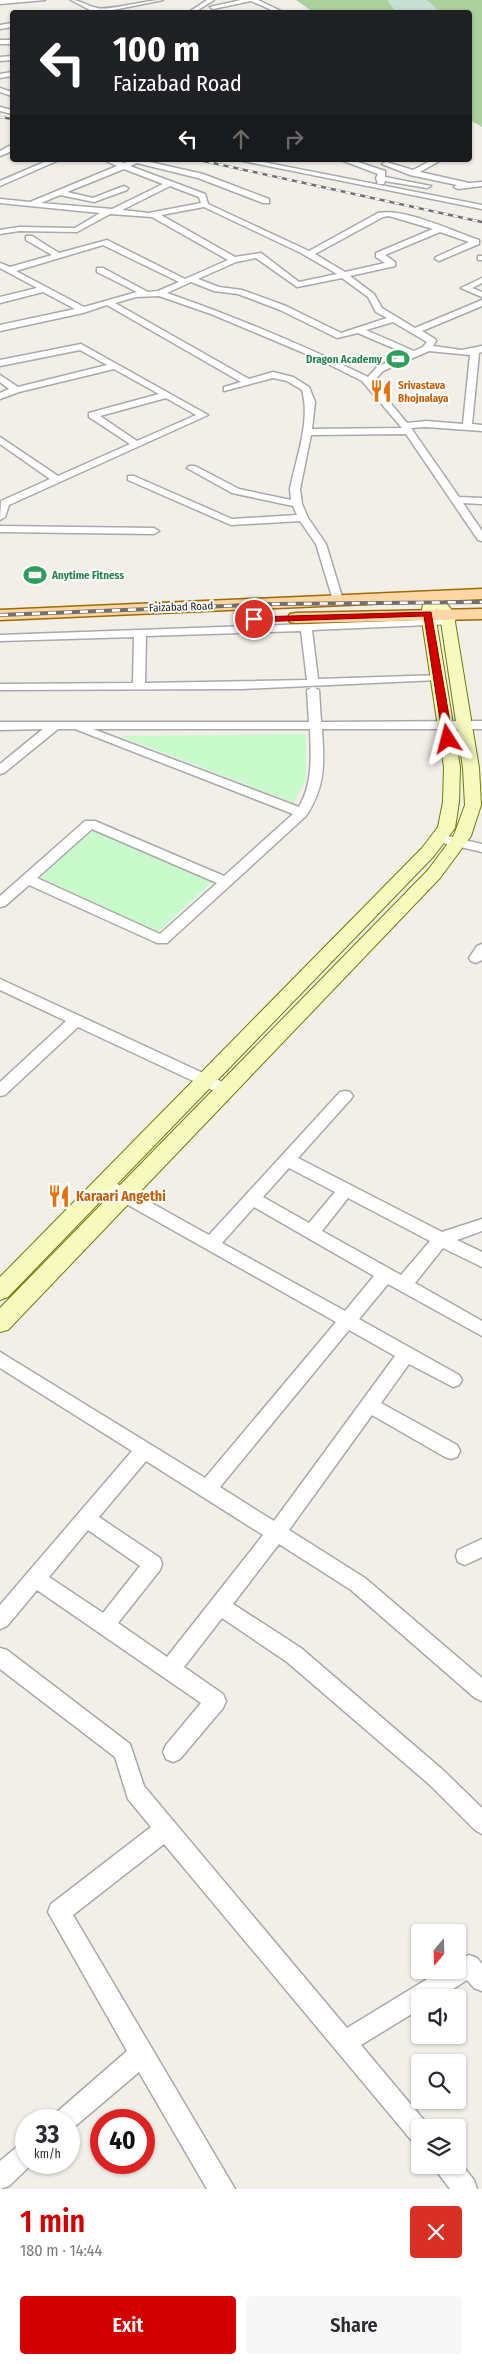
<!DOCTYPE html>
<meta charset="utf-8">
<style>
:root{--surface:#fff;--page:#f7f7f7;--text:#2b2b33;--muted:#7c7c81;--accent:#d40000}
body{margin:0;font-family:"Fira Sans Condensed",sans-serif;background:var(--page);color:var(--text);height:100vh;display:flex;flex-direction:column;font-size:19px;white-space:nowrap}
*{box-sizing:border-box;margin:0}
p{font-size:16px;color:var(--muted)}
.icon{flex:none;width:28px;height:28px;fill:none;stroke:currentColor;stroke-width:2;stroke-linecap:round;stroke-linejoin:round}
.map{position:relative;height:2189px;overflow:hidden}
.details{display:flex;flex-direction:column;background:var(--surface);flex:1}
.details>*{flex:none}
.hud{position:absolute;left:10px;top:10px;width:462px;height:152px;border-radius:5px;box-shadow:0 1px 4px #0004;background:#202124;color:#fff;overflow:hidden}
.needle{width:32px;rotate:199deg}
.tools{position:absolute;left:411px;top:1924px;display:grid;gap:10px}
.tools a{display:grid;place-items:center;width:55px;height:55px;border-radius:5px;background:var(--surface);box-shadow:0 1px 4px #0004;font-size:25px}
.speed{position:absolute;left:15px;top:2109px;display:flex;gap:10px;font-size:25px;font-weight:700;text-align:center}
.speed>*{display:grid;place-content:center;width:65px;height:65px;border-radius:50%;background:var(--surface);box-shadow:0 1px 4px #0004;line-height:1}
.speed small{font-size:12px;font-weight:400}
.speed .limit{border:8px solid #d22;background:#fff;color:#111}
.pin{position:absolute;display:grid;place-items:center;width:42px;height:42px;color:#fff;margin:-21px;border:2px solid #fff;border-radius:50%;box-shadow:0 1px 5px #0007}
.me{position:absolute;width:55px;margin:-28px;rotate:351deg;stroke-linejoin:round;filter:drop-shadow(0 0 4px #0008)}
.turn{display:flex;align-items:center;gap:18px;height:105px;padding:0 20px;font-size:22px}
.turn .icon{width:65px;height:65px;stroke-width:2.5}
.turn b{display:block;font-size:35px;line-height:42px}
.lanes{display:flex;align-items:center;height:48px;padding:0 20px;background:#0003;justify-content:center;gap:25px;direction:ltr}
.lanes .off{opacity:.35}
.round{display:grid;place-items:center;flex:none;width:52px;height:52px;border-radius:5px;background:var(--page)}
.headline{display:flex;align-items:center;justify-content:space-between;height:85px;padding:0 20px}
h1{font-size:30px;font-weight:600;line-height:38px;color:var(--accent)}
.action{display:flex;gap:10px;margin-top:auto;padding:10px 20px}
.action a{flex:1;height:58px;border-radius:5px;background:var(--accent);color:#fff;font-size:20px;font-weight:600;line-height:58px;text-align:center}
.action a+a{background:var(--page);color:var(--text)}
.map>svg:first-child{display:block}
.forest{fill:#add19e}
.wetland{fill:#c6e0d4}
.park{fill:#c8facc}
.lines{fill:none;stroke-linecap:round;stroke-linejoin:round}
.street-casing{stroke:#a9a9a9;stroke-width:3}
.secondary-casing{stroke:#707d05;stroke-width:2}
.primary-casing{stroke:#a06b00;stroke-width:3}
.street{fill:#fff;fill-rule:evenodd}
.secondary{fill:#f7fabf;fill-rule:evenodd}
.primary{fill:#fcd6a4;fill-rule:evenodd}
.rail-far1-casing{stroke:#707070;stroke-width:2.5}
.rail-casing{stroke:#707070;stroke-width:4}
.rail-far1{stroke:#fff;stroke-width:2;stroke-dasharray:5;stroke-linecap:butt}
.rail{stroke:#fff;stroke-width:2.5;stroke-dasharray:8;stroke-linecap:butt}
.route{fill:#d40000;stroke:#8a0000}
.labels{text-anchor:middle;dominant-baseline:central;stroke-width:4;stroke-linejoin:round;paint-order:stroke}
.far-leisure-label{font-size:11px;font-weight:bold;fill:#27864d;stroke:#fff;text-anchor:end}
.far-food-label{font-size:11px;font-weight:bold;fill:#c56008;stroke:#fff;text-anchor:start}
.far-street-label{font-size:11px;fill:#222;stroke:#fff}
.food-label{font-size:14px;font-weight:bold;fill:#c56008;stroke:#fff;text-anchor:start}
</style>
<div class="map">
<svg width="482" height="2189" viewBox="0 0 482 2189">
<rect width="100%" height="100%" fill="#f2efe9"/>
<path class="forest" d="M296,0H482V127L470,120V12H313Z"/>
<path class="wetland" d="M387,0H427L440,12H396Z"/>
<path class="park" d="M306,734V779L294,803L120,736Z
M93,830L212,882L158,932L38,877Z"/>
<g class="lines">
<defs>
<path id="street" d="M0,0H45L0,4Z
M71,0C81,0 87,6 97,8C108,11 146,0 163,0L103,12H85L90,10Z
M207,0H214L195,12H189Z
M241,0H258L283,12H276L251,1L213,9L210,7Z
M12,23V27L0,29V25Z
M0,40H12V44H0Z
M12,56V60L0,61V57Z
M12,72V76L0,78V74Z
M0,88L12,92V96L0,92Z
M0,107L12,110V114L0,111Z
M9,146H12V151L0,156V151Z
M49,160H59L0,186V181Z
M104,160H115L124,163L132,160H141L203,174L269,199V203H263L198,178L137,163L130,166L205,194L208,204L309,251L378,213C405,208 452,231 479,240V244L439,261L435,259L436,257L469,242L440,232L385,255L395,262V266L350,276L374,294L382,308L415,328L482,300V306L422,331L435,339L436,341L433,346L462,350L482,346V352L479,353L472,424L482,425V431L426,427L411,428L459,497L482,498V504L463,503L482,531V541L478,540L406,434L311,435L300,489L302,504L308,518L326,544L343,600L338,603L333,600L316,544L300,521L231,525L128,480V476H134L232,519L297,515L293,506L232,493L187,468L189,466H195L239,489L291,500L290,489C296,458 311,421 302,390L287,381L273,378L224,391V387L241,382L107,305L83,313L0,331V325L75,309L43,292L0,303V297L37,288L0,268V263L10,267L52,255L26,240V236H32L59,253L107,240L185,279L228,260L152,217L110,214L77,232L19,231L0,234V230L19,227L75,228L100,213L0,203V199L30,202L117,166ZM124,169L163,184L112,209L41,203L60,195L94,202L127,190L128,188L124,186L93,198L67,192ZM170,186L199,197L201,203L149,213L122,210ZM204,207L301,253L337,274L299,282L261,253L235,257L161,215ZM389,216L433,229L376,253V257L385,263L345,272L315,254L383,217ZM103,245L179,282L158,291L148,292L103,268H97V272L137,292L84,307L16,271ZM256,258L297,287L342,278L368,297L376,312L387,318L341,333L286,306L242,290L219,287L198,279L236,262ZM191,282L214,291L238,294L280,310L337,338L358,333L407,354L377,367L368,377C303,345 236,317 167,293ZM159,296L211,314L318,359L362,381L402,428L312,429L315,402L309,387L293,377L273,372L249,379L115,303L136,297ZM393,322L427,342L423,347L414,351L366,330ZM429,351L470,355L463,424L426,421L407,423L373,382L383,371Z
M238,160H253L482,205V209Z
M341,160H352L385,171V177L431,186L427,188L385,181L384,184H378L376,178L378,174Z
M432,160H441L420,172L469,183L482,182V186L458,189L454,187L457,185L410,175L382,164L386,162L413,170Z
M478,256H482V260H478Z
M482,278V283L472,288L482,292V297L461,288Z
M81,344L208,415L9,505L5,517L0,520L1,501L50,479L0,444V437L58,476L130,444L89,417V413L159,394L114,369L19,392L0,399V393L9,389L0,382V375L18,387L107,365L80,350L0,366V360ZM166,398L196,415L137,441L100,416Z
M0,526L154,528L159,531L154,534L0,532Z
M448,619L454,622L452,624L312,630L318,679L442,675L444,677L442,679L438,680L242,689L0,690V684L133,683L134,637L0,641V635ZM301,631L307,680L145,683L146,636Z
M313,687L319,690L321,722L482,721V729H322C324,763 326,786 306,816L167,943H157L29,885L5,906L0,907V896L85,821H95L224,876L293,814L75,729H58L4,773L0,774V764L43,729L0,730V722H309L307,690ZM93,729H310C311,757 313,783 299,807ZM92,829L217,883L160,934L37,878Z
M439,834L482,844V852L434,841L433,838Z
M482,944V960L476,963L471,961L469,958L477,946Z
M0,979L231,1086L233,1090L231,1094H221L78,1027L5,1095L0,1096V1082L66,1021L0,990Z
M345,1091L350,1092L353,1096L350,1100L298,1158L442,1232L482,1219V1231L457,1240L482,1252V1267L443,1248L415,1283L482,1321V1336L388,1284L359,1319L459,1375L462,1380L459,1385L453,1387L409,1364L381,1403L457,1445L460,1451L457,1457L451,1459L445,1457L372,1415L289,1530L365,1578L482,1678V1701L475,1698L351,1590L279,1544L233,1604L301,1648L444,1771L482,1808V1834L475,1830L430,1785L287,1662L222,1618L184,1667L223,1694L226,1701L223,1708L180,1759L173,1762L166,1759L163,1752L166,1745L201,1703L37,1590L7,1626L0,1629V1605L132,1451L0,1368V1352L205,1478L336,1322L98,1188L96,1184L98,1180L104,1178L110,1180L209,1235L340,1092ZM289,1168L335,1192L309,1223L263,1197ZM348,1198L430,1241L401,1275L322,1231ZM254,1207L374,1276L345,1311L222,1243ZM349,1330L395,1356L274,1521L220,1487ZM146,1461L263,1535L167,1657L118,1623L160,1570L162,1564L160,1558L99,1517ZM88,1530L140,1566L103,1613L49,1577Z
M482,1539V1557L465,1565L458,1562L456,1556L458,1550Z
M0,1648L7,1650L130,1744L144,1786L347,2028L442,1970H458V1960L469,1955L477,1958L482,1964V1991L474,1988L467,1980L439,1998H420V2009L361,2045L428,2125L430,2128H420V2145L412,2141L164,1844L73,1915L235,2189H207L139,2072L73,2128L69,2130V2120H53L57,2112L127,2051L48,1912L51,1904L151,1827L128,1799L115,1757L0,1669Z
M26,2142V2162H34L9,2186L0,2189V2161L18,2146Z
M458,2160L474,2180L477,2189H450L438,2173L434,2165H458Z"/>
<path id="secondary" d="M432,591L437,592L456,615L455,622L479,768L481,805L471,836L440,878L8,1330L0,1332V1308L428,870L454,835L465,805L463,768L441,622L442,615L436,609L435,614L460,767L459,802L455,828L434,856L8,1297L0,1300V1277L422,848L438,827L443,802L444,767L421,614L425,595Z"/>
<path id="primary" d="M482,589V599L0,620V610Z
M482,609V619L296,623L290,622L288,618L290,614L296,613Z"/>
</defs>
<use href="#street" class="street-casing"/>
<use href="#secondary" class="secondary-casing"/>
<use href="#primary" class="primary-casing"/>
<use href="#street" class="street"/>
<use href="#secondary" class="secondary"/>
<use href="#primary" class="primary"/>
<defs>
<path id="rail-far1" d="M0,117L12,119
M199,160L482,222"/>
<path id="rail" d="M0,615L273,604L482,602"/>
</defs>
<use href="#rail-far1" class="rail-far1-casing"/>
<use href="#rail" class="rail-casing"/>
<use href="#rail-far1" class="rail-far1"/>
<use href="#rail" class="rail"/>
</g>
<path class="route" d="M431,612L453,739L448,742L443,739L424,616L254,622L250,619L254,617Z"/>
<defs>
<symbol id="stadium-bare" viewBox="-9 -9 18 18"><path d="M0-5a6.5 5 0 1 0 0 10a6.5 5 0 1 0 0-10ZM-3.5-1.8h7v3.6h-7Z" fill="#2e9e5b" stroke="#fff" stroke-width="2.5" paint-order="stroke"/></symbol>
<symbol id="restaurant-bare" viewBox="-9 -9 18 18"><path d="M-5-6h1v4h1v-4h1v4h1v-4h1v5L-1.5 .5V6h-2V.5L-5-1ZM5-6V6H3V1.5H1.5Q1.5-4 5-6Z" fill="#e8710a" stroke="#fff" stroke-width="2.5" paint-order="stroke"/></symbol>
</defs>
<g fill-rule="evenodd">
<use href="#stadium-bare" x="382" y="343" width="32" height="32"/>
<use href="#restaurant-bare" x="365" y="375" width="32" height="32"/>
<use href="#stadium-bare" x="19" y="559" width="32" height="32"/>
<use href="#restaurant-bare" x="43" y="1180" width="32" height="32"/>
</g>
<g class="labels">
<g class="far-leisure-label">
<text x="382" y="359">Dragon Academy</text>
<text x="52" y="575" text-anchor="start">Anytime Fitness</text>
</g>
<g class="far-food-label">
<text x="398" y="385">Srivastava<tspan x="398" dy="13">Bhojnalaya</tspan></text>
</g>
<g class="far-street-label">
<text transform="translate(181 607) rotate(-2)">Faizabad Road</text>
</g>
<g class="food-label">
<text x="76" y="1196">Karaari Angethi</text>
</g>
</g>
</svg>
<div class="tools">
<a><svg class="needle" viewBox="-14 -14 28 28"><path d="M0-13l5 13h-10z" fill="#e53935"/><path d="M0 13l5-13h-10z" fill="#7c7c81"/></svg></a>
<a><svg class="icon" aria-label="sound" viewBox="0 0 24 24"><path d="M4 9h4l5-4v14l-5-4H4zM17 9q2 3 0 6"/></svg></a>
<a><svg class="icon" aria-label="search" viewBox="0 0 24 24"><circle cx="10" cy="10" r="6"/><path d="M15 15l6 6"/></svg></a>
<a><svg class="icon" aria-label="layers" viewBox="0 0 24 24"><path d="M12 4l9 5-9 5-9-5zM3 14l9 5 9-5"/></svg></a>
</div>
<div class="speed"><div>33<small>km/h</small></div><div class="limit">40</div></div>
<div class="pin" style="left:254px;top:619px;background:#d93025"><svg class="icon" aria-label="arrive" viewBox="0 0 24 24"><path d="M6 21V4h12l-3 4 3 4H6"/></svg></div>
<svg class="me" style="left:448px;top:739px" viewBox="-20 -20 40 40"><path d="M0-17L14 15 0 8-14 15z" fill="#d40000" stroke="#fff" stroke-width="4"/></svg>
<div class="hud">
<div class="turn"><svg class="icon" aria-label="left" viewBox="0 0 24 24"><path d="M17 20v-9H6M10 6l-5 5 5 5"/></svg><div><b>100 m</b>Faizabad Road</div></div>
<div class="lanes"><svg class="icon" aria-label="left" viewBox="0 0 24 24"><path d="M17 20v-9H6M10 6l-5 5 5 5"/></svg><svg class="icon off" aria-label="ahead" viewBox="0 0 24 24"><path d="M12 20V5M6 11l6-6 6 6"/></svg><svg class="icon off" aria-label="right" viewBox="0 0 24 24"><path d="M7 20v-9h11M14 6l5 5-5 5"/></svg></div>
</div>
</div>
<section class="details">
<div class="headline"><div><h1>1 min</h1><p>180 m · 14:44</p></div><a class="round" style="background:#d93025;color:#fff"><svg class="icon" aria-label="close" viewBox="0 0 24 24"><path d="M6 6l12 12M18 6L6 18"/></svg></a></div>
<div class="action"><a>Exit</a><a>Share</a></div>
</section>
